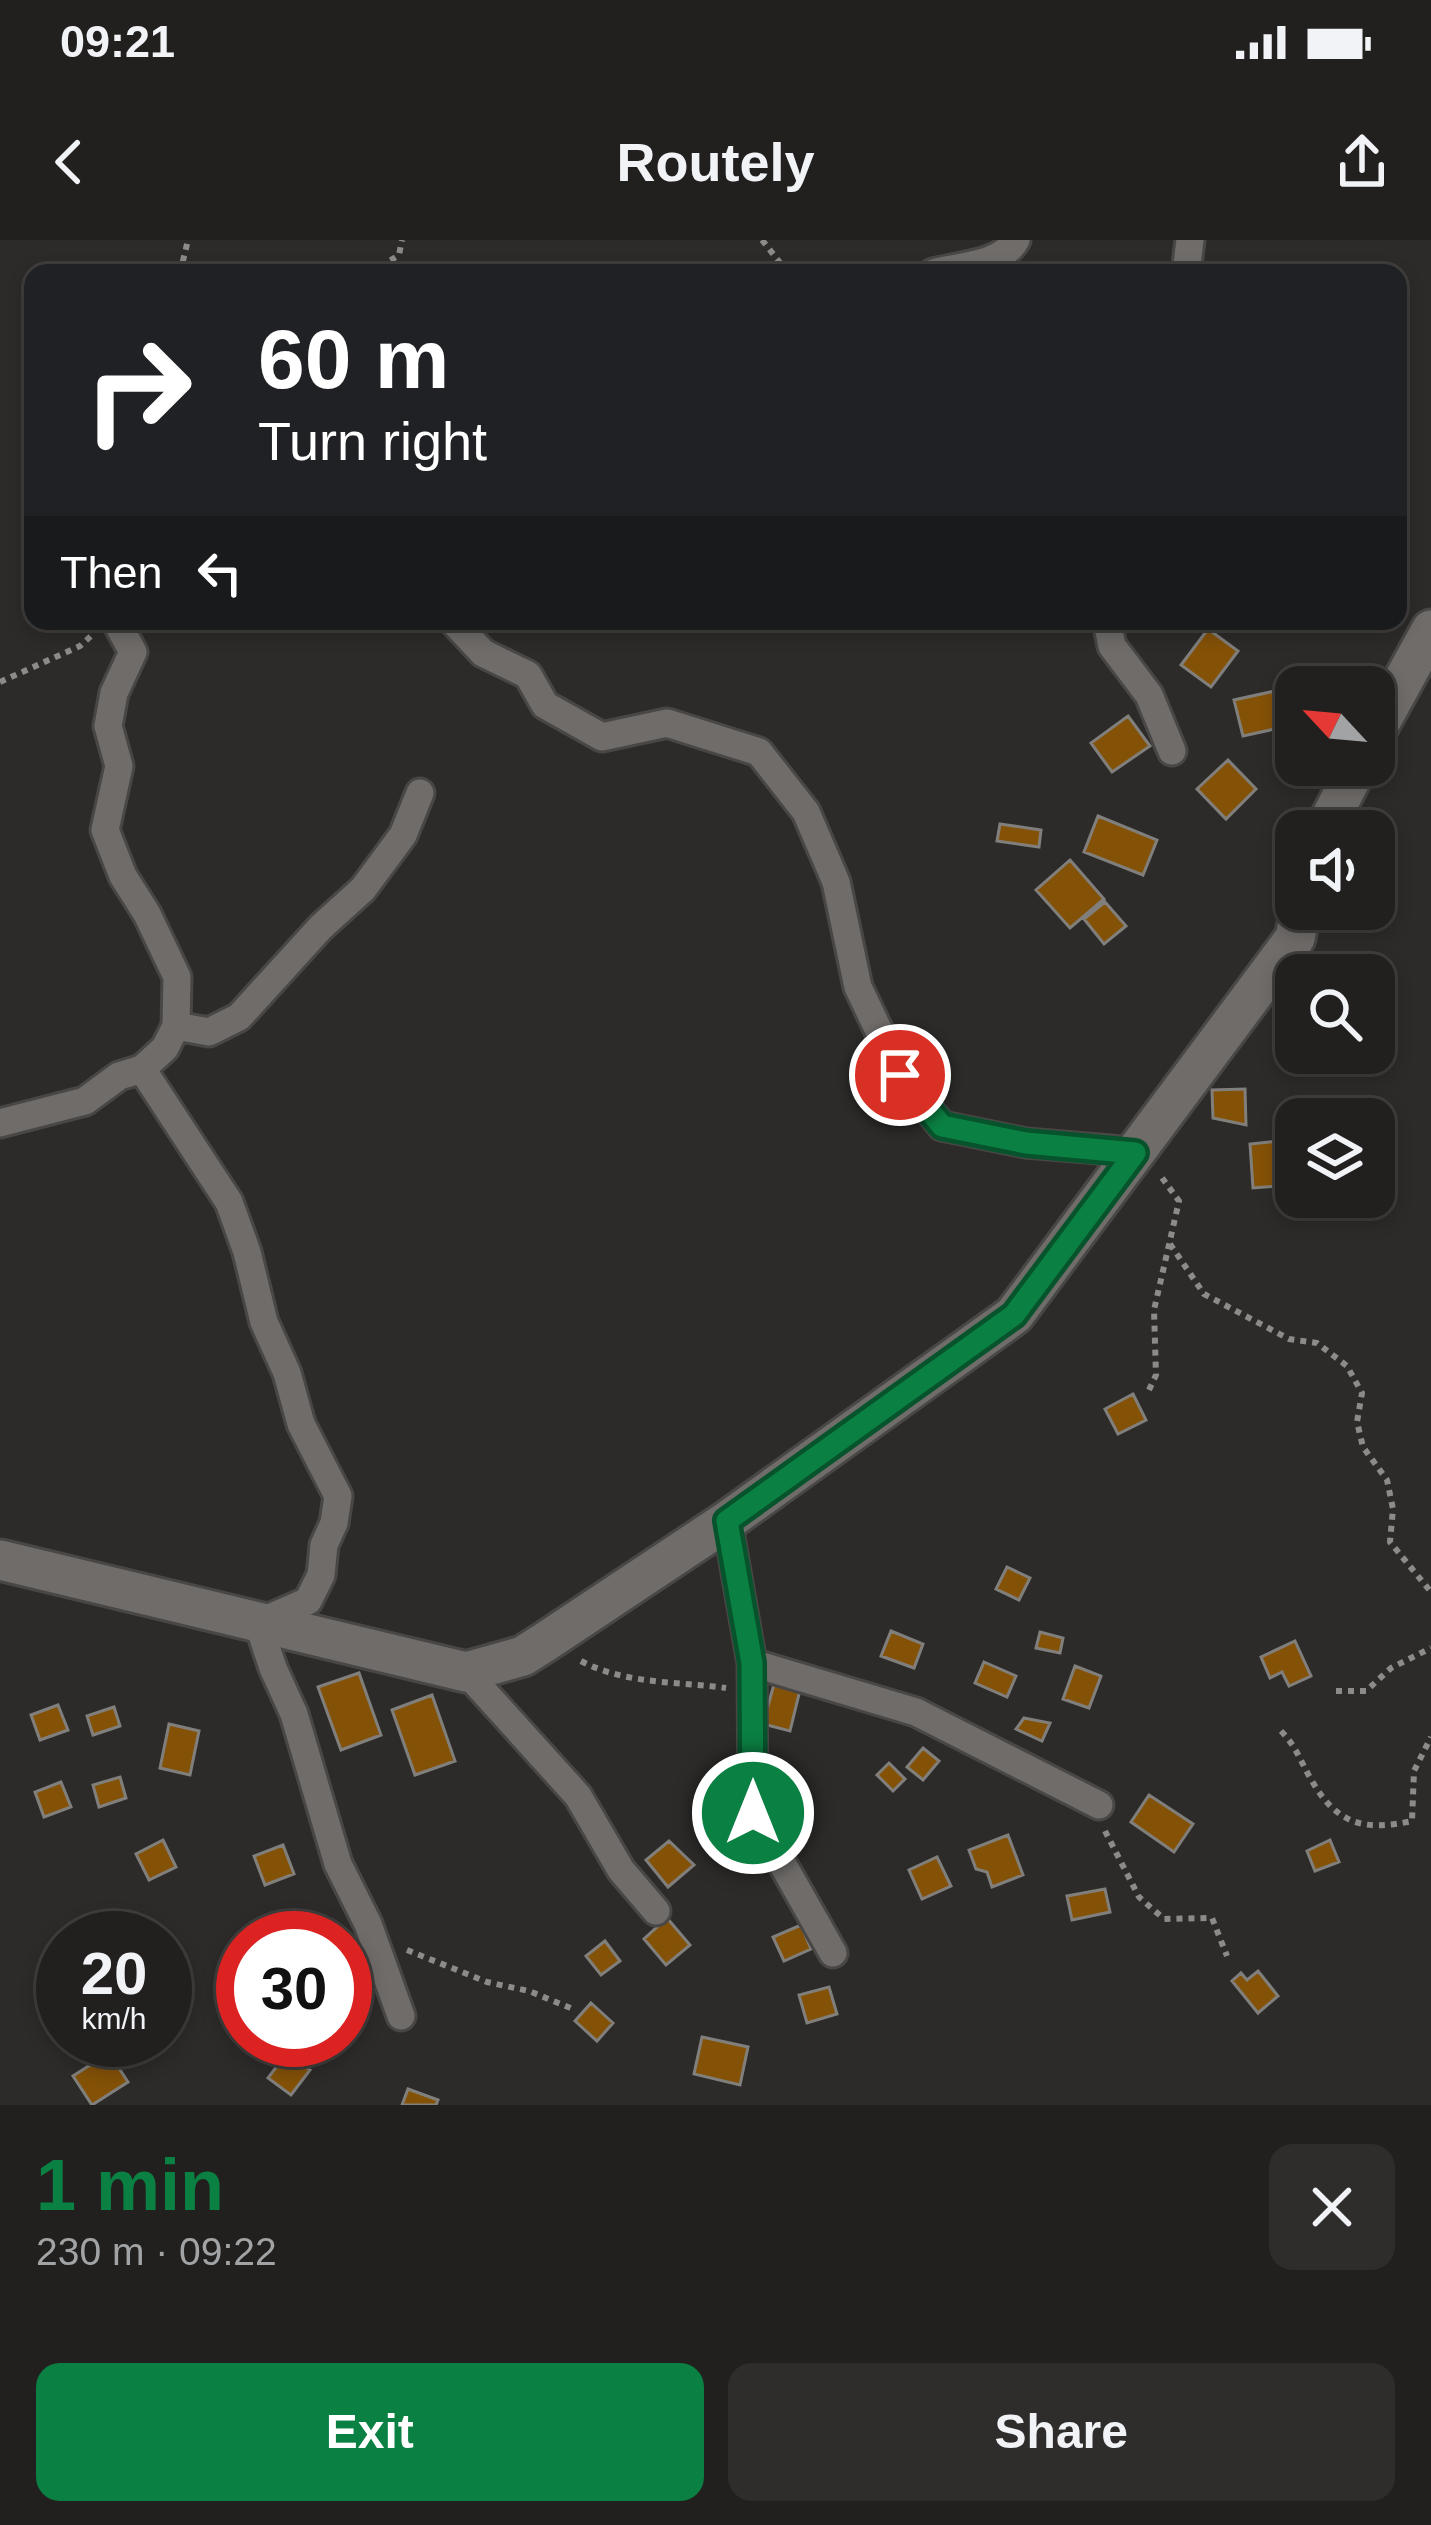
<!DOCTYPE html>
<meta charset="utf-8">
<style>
:root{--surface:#22201f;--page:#2e2d2c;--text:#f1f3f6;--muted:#a2a3a4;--line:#3f3e3d;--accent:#0b8043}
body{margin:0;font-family:Helvetica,sans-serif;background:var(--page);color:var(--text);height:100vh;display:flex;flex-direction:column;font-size:45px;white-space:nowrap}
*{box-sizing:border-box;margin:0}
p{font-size:39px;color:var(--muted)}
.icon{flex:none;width:66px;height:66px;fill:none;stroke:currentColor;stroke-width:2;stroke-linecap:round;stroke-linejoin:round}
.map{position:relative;height:1865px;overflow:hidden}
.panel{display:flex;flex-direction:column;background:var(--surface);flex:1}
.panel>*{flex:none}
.top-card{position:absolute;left:24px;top:24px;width:1383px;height:366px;border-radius:24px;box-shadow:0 6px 18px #0003,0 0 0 3px var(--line);background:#202124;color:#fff;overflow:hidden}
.needle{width:78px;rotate:296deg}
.fabs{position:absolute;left:1275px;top:426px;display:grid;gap:24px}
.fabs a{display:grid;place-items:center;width:120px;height:120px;border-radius:24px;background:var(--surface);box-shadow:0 6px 18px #0003,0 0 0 3px var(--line);font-size:60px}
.speed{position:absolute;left:36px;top:1671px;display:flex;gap:24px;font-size:60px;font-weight:700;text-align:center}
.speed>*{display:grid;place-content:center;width:156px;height:156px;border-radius:50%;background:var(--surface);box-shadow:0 6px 18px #0003,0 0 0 3px var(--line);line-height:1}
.speed small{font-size:30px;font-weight:400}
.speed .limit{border:18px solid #d22;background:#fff;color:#111}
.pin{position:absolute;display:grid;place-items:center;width:102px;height:102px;color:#fff;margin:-51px;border:6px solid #fff;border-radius:50%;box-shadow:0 3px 12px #0007}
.me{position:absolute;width:132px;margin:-66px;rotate:0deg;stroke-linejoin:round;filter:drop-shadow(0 0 9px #0008)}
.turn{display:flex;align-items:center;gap:42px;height:252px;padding:0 36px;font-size:54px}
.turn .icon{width:156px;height:156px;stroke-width:2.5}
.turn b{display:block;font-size:84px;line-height:102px}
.then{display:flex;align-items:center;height:114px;padding:0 36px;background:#0003;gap:24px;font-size:45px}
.round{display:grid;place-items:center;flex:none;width:126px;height:126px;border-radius:24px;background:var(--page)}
.summary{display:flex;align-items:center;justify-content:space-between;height:204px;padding:0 36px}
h1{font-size:72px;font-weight:800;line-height:90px;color:var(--accent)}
.cta{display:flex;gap:24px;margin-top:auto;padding:24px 36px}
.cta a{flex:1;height:138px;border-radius:24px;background:var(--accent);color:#fff;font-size:48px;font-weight:800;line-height:138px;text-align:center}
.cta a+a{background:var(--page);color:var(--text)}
.status{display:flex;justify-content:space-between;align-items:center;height:84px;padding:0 60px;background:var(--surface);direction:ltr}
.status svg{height:33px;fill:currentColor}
header{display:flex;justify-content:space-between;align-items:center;height:156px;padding:0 36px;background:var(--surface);font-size:54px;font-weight:800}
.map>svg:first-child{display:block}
.building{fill:#845207;stroke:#817f7c;stroke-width:3}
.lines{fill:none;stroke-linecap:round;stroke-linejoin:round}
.street-casing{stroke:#494746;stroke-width:33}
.secondary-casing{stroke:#494746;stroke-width:45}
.path{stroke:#8d8b8a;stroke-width:6;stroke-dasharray:6 6;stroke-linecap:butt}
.street{stroke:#6f6c6a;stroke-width:27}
.secondary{stroke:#6f6c6a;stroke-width:39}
.route-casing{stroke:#07532c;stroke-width:30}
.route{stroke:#0b8043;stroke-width:21}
</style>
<div class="status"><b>09:21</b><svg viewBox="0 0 49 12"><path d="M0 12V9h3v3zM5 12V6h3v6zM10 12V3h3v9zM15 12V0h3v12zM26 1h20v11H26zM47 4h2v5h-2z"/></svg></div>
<header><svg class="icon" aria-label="back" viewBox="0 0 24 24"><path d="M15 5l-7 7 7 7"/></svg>Routely<svg class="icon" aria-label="share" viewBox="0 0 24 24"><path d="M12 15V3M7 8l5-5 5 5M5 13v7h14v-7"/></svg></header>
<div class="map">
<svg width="1431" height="1865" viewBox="0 0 1431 1865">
<rect width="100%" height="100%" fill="#2d2b29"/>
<path class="building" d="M1208,389L1238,411L1211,447L1181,425Z
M1275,451L1284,487L1243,496L1234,460Z
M1128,476L1150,506L1112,532L1091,503Z
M1228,520L1256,549L1226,579L1197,549Z
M1098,576L1157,600L1143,635L1084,612Z
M1000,584L1041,590L1039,607L997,601Z
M1070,620L1104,659L1070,688L1036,650Z
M1105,662L1126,686L1104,704L1084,679Z
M1245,849L1246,885L1213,878L1212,850Z
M1279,901L1293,945L1253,948L1250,904Z
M1133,1154L1146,1180L1118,1194L1105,1169Z
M1007,1327L1030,1338L1019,1360L996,1349Z
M891,1391L923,1404L914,1428L881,1416Z
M1040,1392L1063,1398L1060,1413L1036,1408Z
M1295,1401L1311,1436L1289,1446L1282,1432L1270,1438L1261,1417Z
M984,1422L1016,1436L1007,1457L975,1443Z
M1075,1426L1101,1436L1089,1468L1063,1459Z
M359,1433L381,1495L341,1510L318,1447Z
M774,1444L800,1450L790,1491L763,1484Z
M432,1455L455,1521L415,1535L392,1470Z
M58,1465L68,1490L40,1500L31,1475Z
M114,1467L120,1486L93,1495L87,1476Z
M1024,1478L1050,1483L1042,1501L1016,1489Z
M169,1484L199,1491L190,1535L160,1528Z
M923,1508L939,1521L923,1540L907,1527Z
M889,1523L905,1539L893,1551L877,1535Z
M120,1537L126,1558L99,1567L93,1545Z
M61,1542L71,1567L44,1577L35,1552Z
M1149,1555L1193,1584L1174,1612L1131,1582Z
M1008,1595L1023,1635L992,1647L987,1632L976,1629L969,1610Z
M163,1600L176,1627L149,1640L136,1614Z
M1330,1600L1339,1622L1315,1631L1307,1611Z
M669,1601L694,1625L668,1647L646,1620Z
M283,1605L294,1634L265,1645L254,1616Z
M937,1617L951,1646L922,1659L909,1630Z
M1105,1649L1110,1672L1072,1680L1067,1656Z
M667,1678L690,1705L666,1725L644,1699Z
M801,1685L811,1709L784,1721L773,1697Z
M605,1701L620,1721L601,1735L586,1716Z
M1258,1731L1278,1756L1258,1773L1232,1741L1241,1733L1247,1740Z
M829,1747L837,1774L807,1783L799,1755Z
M591,1763L613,1783L597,1801L575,1781Z
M702,1797L748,1807L740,1845L694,1834Z
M109,1813L128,1842L92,1865L73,1836Z
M287,1813L310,1830L291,1855L268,1838Z
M408,1849L438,1860L436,1865H402Z"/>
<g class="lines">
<defs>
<path id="street" d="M933,33C959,26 1002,25 1016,0
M1186,33L1190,0
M116,381L133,412L114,453L108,486L119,526L105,590L123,636L147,674L177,737L176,786
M453,381L483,413L528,435L545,465L602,497L667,483L759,512L806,572L836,642L858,747L900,835L942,886L1026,903L1135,912
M1107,381L1112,406L1149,455L1172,511
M142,829L229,962L247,1012L264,1082L287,1133L301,1184L338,1256L334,1283L324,1305L321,1335L308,1361L258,1383L273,1428L294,1474L338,1624L368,1684L401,1776
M0,883L85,861L119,836L142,829L165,808L176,786L209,792L239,777L321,687L363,649L403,595L420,553
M727,1281L752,1423L916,1472L1099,1565
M752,1423L753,1572L833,1713
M466,1432L578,1556L621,1630L656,1671"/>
<path id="secondary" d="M1374,494L1431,390
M1324,591L1358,525
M0,1320L466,1432L523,1416L545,1402L727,1281L1014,1075L1295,698L1301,669"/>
</defs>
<use href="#street" class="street-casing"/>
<use href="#secondary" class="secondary-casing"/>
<path class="path" d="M762,0L781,24L782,33
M180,33L188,0
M370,33L399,15L402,0
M0,442L80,406L91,396
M1170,1004L1204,1054L1289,1099L1317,1103L1347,1126L1362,1153L1357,1182L1363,1207L1387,1240L1393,1269L1390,1302L1431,1352
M1149,1150L1156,1135L1154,1070L1179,961L1160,935
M581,1421C627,1445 677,1441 726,1448
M1336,1451H1366L1391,1428L1431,1408
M1281,1491C1297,1507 1301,1523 1312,1541C1338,1586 1366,1591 1412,1581L1414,1531L1431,1497
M1105,1591L1139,1657L1164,1679L1212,1678L1227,1716
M407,1710L487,1742L529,1751L573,1769"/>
<use href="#street" class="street"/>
<use href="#secondary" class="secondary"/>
</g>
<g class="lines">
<defs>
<path id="route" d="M753,1573L752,1423L727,1281L1014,1075L1135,913L1026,903L942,886L900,835"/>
</defs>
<use href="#route" class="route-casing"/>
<use href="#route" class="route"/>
</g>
</svg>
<div class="fabs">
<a><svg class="needle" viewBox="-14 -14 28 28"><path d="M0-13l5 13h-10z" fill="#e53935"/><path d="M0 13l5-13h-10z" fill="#a2a3a4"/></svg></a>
<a><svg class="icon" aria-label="sound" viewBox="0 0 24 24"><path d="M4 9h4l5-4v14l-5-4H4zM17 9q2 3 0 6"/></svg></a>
<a><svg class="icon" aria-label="search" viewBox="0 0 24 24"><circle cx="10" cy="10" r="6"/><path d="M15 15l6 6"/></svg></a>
<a><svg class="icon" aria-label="layers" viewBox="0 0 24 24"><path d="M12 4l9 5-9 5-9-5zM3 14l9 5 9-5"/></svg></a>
</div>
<div class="speed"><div>20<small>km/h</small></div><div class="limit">30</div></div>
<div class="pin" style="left:900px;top:835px;background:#d93025"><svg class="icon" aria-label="arrive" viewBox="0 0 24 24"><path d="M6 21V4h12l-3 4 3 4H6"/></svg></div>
<svg class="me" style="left:753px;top:1573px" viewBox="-20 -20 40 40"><circle r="17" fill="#0b8043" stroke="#fff" stroke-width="3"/><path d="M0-11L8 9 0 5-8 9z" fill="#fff"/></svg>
<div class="top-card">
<div class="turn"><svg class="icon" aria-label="right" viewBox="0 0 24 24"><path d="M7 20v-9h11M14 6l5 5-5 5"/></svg><div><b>60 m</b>Turn right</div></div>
<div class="then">Then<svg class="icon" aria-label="left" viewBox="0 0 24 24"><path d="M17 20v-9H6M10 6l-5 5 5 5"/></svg></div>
</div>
</div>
<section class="panel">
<div class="summary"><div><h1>1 min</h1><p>230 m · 09:22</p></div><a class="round"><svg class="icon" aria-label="close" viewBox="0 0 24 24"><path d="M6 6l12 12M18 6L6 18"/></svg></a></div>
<div class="cta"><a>Exit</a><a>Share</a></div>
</section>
